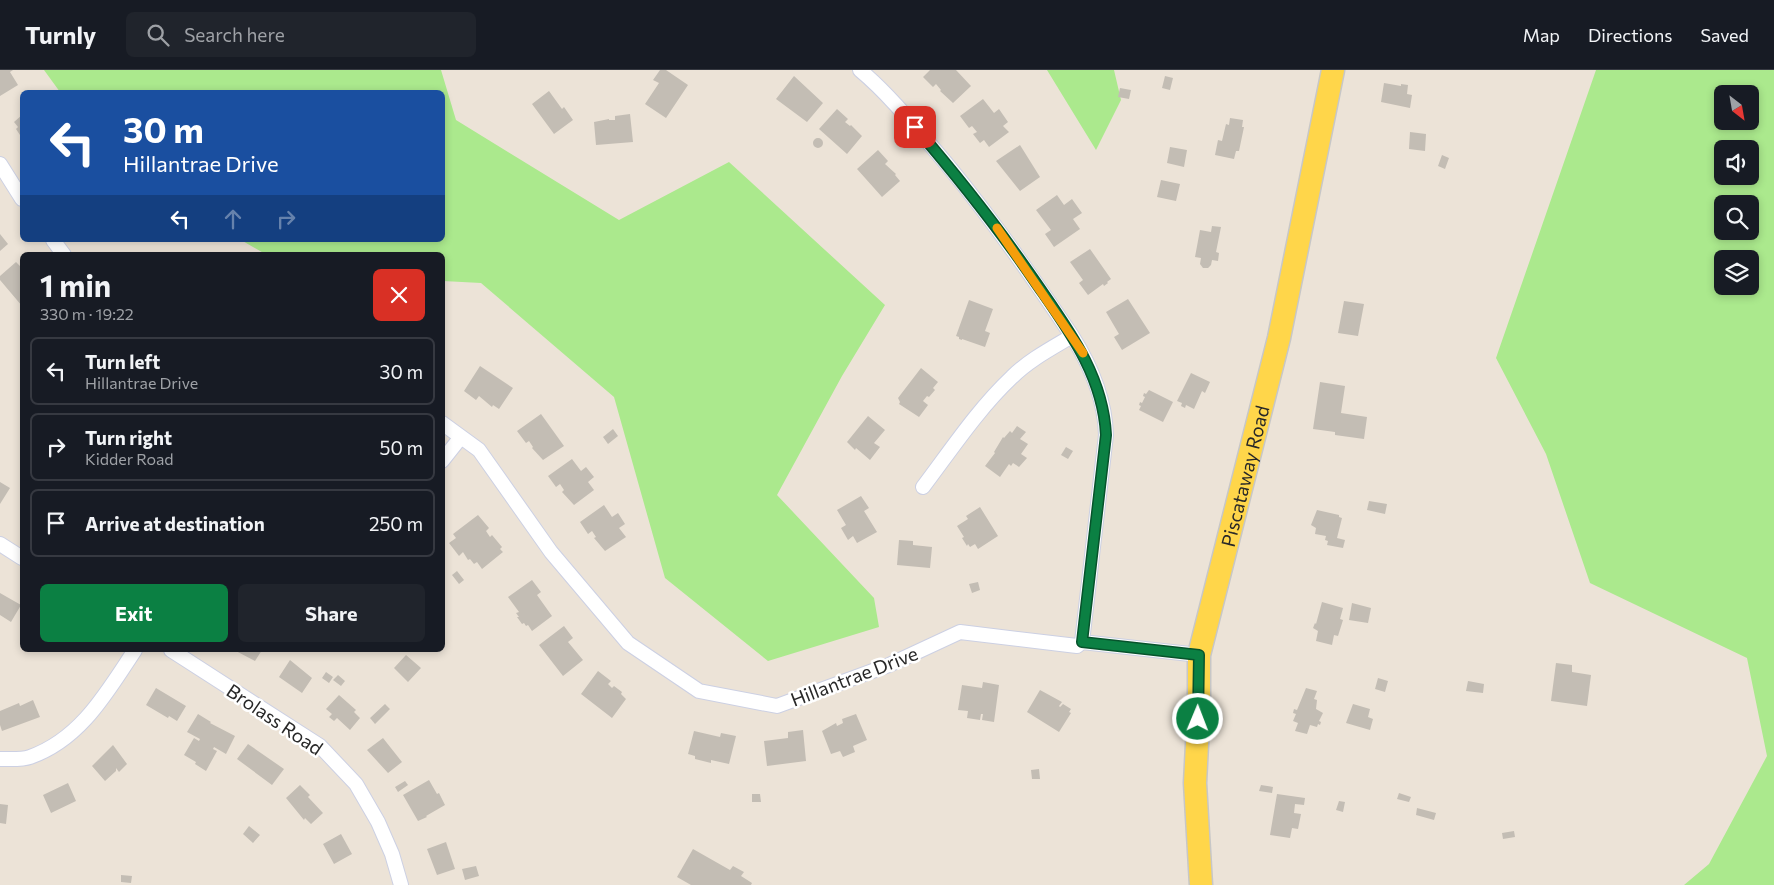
<!DOCTYPE html>
<meta charset="utf-8">
<style>
:root{--surface:#171b24;--page:#20242c;--text:#f1f3f6;--muted:#9ea1a6;--line:#363941;--accent:#0b8043}
body{margin:0;font-family:Commissioner,sans-serif;background:var(--page);color:var(--text);height:100vh;display:flex;flex-direction:column;font-size:19px;white-space:nowrap}
*{box-sizing:border-box;margin:0}
p{font-size:16px;color:var(--muted)}
.icon{flex:none;width:28px;height:28px;fill:none;stroke:currentColor;stroke-width:2;stroke-linecap:round;stroke-linejoin:round}
.map{position:relative;flex:1;overflow:hidden}
.details{position:absolute;left:20px;top:182px;width:425px;height:400px;display:flex;flex-direction:column;background:var(--surface);border-radius:8px;box-shadow:0 2px 8px #0003}
.details>*{flex:none}
.top-card{position:absolute;left:20px;top:20px;width:425px;height:152px;border-radius:8px;box-shadow:0 2px 8px #0003;background:#1a4fa0;color:#fff;overflow:hidden}
.needle{width:32px;rotate:149deg}
.controls{position:absolute;left:1714px;top:15px;display:grid;gap:10px}
.controls a{display:grid;place-items:center;width:45px;height:45px;border-radius:8px;background:var(--surface);box-shadow:0 2px 8px #0003;font-size:25px}
.pin{position:absolute;display:grid;place-items:center;width:42px;height:42px;color:#fff;margin:-21px;border-radius:10px;box-shadow:0 2px 8px #0006}
.me{position:absolute;width:55px;margin:-28px;rotate:1deg;stroke-linejoin:round;filter:drop-shadow(0 0 4px #0008)}
.turn{display:flex;align-items:center;gap:18px;height:105px;padding:0 20px;font-size:22px}
.turn .icon{width:65px;height:65px;stroke-width:2.5}
.turn b{display:block;font-size:35px;line-height:42px}
.lanes{display:flex;align-items:center;height:48px;padding:0 20px;background:#0003;justify-content:center;gap:25px;direction:ltr}
.lanes .off{opacity:.35}
.round{display:grid;place-items:center;flex:none;width:52px;height:52px;border-radius:8px;background:var(--page)}
.head{display:flex;align-items:center;justify-content:space-between;height:85px;padding:0 20px}
h1{font-size:30px;font-weight:700;line-height:38px}
.button{display:flex;gap:10px;margin-top:auto;padding:10px 20px}
.button a{flex:1;height:58px;border-radius:8px;background:var(--accent);color:#fff;font-size:20px;font-weight:700;line-height:58px;text-align:center}
.button a+a{background:var(--page);color:var(--text)}
ul{padding:0;list-style:none}
li{display:flex;align-items:center;gap:15px;height:68px;margin:0 10px 8px;padding:0 10px;border:2px solid var(--line);border-radius:8px}
li div{flex:1}
li b{display:block;font-size:19px}
li em{font-style:normal}
header{display:flex;align-items:center;gap:30px;box-sizing:border-box;height:70px;padding:0 25px;background:var(--surface);border-bottom:1px solid var(--line)}
header strong{font-size:24px}
nav{display:flex;gap:28px;margin-inline-start:auto;font-size:18px}
.search{width:350px;height:45px;background:var(--page);display:flex;align-items:center;gap:12px;box-sizing:border-box;padding:0 18px;border-radius:8px;color:var(--muted);font-size:19px}
.map>svg:first-child{display:block}
.green{fill:#abe98d;fill-rule:evenodd}
.building{fill:#c3bdb4}
.lines{fill:none;stroke-linecap:round;stroke-linejoin:round}
.minor-casing{stroke:#ccd0e3;stroke-width:16}
.primary-casing{stroke:#c7c7c7;stroke-width:25}
.minor{stroke:#fff;stroke-width:14}
.primary{stroke:#ffd64a;stroke-width:22}
.route-casing{stroke:#07532c;stroke-width:12}
.route{stroke:#0b8043;stroke-width:9}
.slow{stroke:#f59e0b;stroke-width:9}
.labels{text-anchor:middle;dominant-baseline:central;stroke-width:5;stroke-linejoin:round;paint-order:stroke}
.street-label{font-size:19px;fill:#282828;stroke:#fff}
</style>
<header>
<strong>Turnly</strong>
<div class="search"><svg class="icon" aria-label="search" viewBox="0 0 24 24"><circle cx="10" cy="10" r="6"/><path d="M15 15l6 6"/></svg>Search here</div>
<nav><a>Map</a><a>Directions</a><a>Saved</a></nav>
</header>
<div class="map">
<svg width="1774" height="815" viewBox="0 0 1774 815">
<rect width="100%" height="100%" fill="#ece3d7"/>
<path class="green" d="M44,0H441L456,50L619,150L729,92L885,235L842,306L777,425L874,528L879,557L768,591L665,508L614,327L481,213L443,211L442,185H267L241,170H442V22H60Z
M1047,0H1114L1121,30L1096,80Z
M1596,0H1774V815H1684L1709,794L1767,686L1747,588L1590,513L1546,384L1496,288ZM1722,24H1750V51H1722ZM1722,79H1750V106H1722ZM1722,134H1750V161H1722ZM1722,189H1750V216H1722Z"/>
<path class="building" d="M0,0H13L10,2L18,15L0,26Z
M660,0H666L688,15L666,48L645,34L659,13L653,10Z
M930,0H956L971,16L953,33L940,21L941,20L936,14L933,17L923,7Z
M794,6L823,33L807,52L776,29Z
M1165,6L1173,8L1170,20L1162,18Z
M1384,13L1401,16V14L1408,15L1407,24L1412,25L1410,38L1381,32Z
M1120,18L1131,20L1129,29L1118,27Z
M549,21L562,39L564,37L573,50L554,64L532,34Z
M983,29L994,43L999,39L1008,52L1003,56L1009,62L989,77L984,70L980,73L973,64L977,62L972,56L969,58L960,46Z
M837,39L848,49L845,52L850,56L851,55L862,66L847,84L819,59Z
M630,44L633,72L596,75L594,52L609,49V50H615V46Z
M22,45V68L16,59L18,57L14,52Z
M1230,48L1243,50L1242,57H1244L1239,81H1236L1234,89L1215,85L1218,70L1222,71L1226,54L1229,55Z
M1410,62L1426,64L1425,81L1409,79Z
M813 73a5 5 0 1 1 10 0a5 5 0 1 1-10 0Z
M1020,75L1040,107L1020,121L996,91Z
M1170,77L1187,80L1184,97L1167,93Z
M878,80L888,91L885,94L896,104L895,105L900,111L882,127L857,99Z
M1442,85L1449,88L1445,99L1438,96Z
M1161,110L1180,114L1176,131L1157,127Z
M1057,125L1064,135L1072,129L1082,143L1073,149L1080,159L1054,177L1045,164L1051,160L1036,140Z
M1212,156L1221,157L1216,182L1219,183L1218,191L1212,190L1211,195L1208,198H1203L1200,194L1201,188L1195,187L1200,160L1211,162Z
M0,164L8,174L0,181Z
M1090,179L1111,209L1107,212L1108,213L1104,216L1103,214L1088,225L1079,213L1083,210L1070,192Z
M16,192L21,197L22,196V236L0,210V206Z
M1128,229L1150,263L1122,280L1114,267L1119,264L1106,242Z
M969,230L993,239L985,261L990,263L985,277L962,269V270L959,269V267L956,266Z
M1344,231L1364,234L1358,266L1338,263Z
M480,296L513,318L499,339L493,335L492,337L479,326L476,330L464,321Z
M921,298L938,312L933,318L935,320L929,327L927,326L923,331L928,335L919,347L899,334L900,332L898,328Z
M1191,303L1210,312L1205,323L1202,321L1194,339L1186,335L1185,338L1181,336L1182,333L1177,331Z
M1320,312L1345,316L1341,343L1367,347L1364,369L1335,365V362L1313,359Z
M1149,320L1173,332L1163,352L1139,340L1141,336L1139,335L1140,332L1142,333L1145,327L1143,326L1144,323L1146,324Z
M541,344L564,376L543,390L532,378L533,377L529,371L526,373L517,361Z
M868,346L885,360L874,373L880,377L870,390L856,378L855,380L847,372Z
M1017,356L1026,362L1020,369L1028,374L1021,384L1027,388L1019,397L1013,393L1011,396L1009,394L1000,407L985,396L995,383L994,382L1003,367L1004,368L1010,361L1012,363Z
M613,359L618,366L608,374L603,367Z
M1066,377L1073,381L1068,389L1061,385Z
M572,389L581,401L586,397L594,407L588,412L594,420L574,435L562,422L564,420L560,414L556,417L548,406Z
M0,412L10,418L0,434Z
M861,426L869,438L864,441L877,462L857,473L853,466L848,470L841,458L846,455L837,440Z
M1369,431L1387,434L1385,444L1367,440Z
M604,435L612,447L618,443L625,454L619,458L626,467L605,481L594,468L596,467L592,461L588,464L580,452Z
M980,437L998,466L978,479L975,474L970,477L968,474L967,476L962,468L964,467L957,456L968,449L966,446Z
M1317,440L1339,445V447L1342,448L1337,468L1345,470L1343,478L1327,475L1328,471L1325,470L1326,466L1315,464L1316,458L1311,455Z
M478,445L489,458L486,461L490,467L492,465L502,477L500,479L503,482L482,499L477,492L474,494L470,489L468,490L463,482L459,486L449,473L456,468L453,464Z
M899,470L913,471V475L932,477L930,498L897,495Z
M457,501L464,510L459,514L452,505Z
M532,510L541,522L537,525L552,546L532,561L528,555L526,556L524,553L522,554L517,547H519L516,543L519,542L508,527Z
M978,512L980,520L972,523L969,514Z
M0,523L21,535L11,552L0,545Z
M1322,532L1343,538L1340,549L1343,550L1338,566L1334,565L1332,575L1316,571L1318,561L1313,558L1315,553L1316,554Z
M1352,533L1371,538L1368,553L1349,550Z
M564,556L573,568L568,572L583,590L563,606L539,575Z
M234,580H262L255,591Z
M406,585L421,598L408,612L394,598Z
M290,590L312,608L302,623L279,607Z
M1556,593L1572,595V602L1591,605L1587,636L1551,631Z
M598,601L611,611L608,614L612,618L614,616L622,622L621,624L626,629L612,648L581,624Z
M326,602L333,607L329,613L322,608Z
M338,605L345,611L341,616L333,610Z
M1378,608L1388,611L1385,622L1375,619Z
M1468,611L1484,614L1483,623L1466,621Z
M983,612L999,615L994,652L982,650L983,644H981L980,650L967,648L968,641L958,640L962,615L982,618Z
M156,618L186,636L177,651L169,646L168,648L146,635Z
M1306,618L1317,621L1314,629L1317,630L1316,639L1323,643L1319,651L1321,652L1320,655L1318,654L1317,657L1310,655L1307,664L1295,661L1298,653L1293,651L1296,644L1293,643L1294,639L1297,640Z
M1040,620L1062,632L1059,636L1060,637L1063,634L1071,639L1069,642L1071,643L1059,662L1027,642Z
M339,625L356,640L354,642L360,648L350,660L337,648L334,651L329,647L332,644L326,639Z
M33,630L40,647L2,661L0,655V641L19,633L20,636Z
M385,634L390,639L375,654L370,648Z
M1353,634L1370,639L1368,647L1373,649L1370,660L1346,653Z
M198,644L211,652L210,653L235,666L226,684L214,677L213,679L217,681L206,701L195,694L196,692L184,685L194,668L199,671L200,669L187,662Z
M856,644L867,670L853,676L855,682L843,687L840,681L831,684L822,661L836,653L837,656L843,653L842,649Z
M803,660L806,691L767,696L764,671L788,668V662Z
M694,661L720,667L721,663L736,666L729,694L711,690V693L695,689V686L688,684Z
M383,668L402,692L388,703L367,680Z
M248,674L284,699L272,715L237,689Z
M113,675L127,694L119,702L116,698V701L105,711L92,696Z
M1039,699L1040,709H1032L1031,700Z
M429,710L437,724L439,723L445,735L426,746L427,747L418,751L403,725Z
M405,711L408,715L398,722L395,717Z
M68,713L76,731L51,743L43,725Z
M300,715L310,725L308,727L323,743L311,754L305,748L304,750L286,728Z
M1261,715L1273,717L1272,723L1259,721Z
M1399,723L1411,727L1409,732L1397,729Z
M752,724H760L761,732H752Z
M1277,724L1305,728L1304,735L1295,734L1294,743L1301,744L1298,759L1292,758L1290,768L1270,765Z
M1339,731L1345,732L1343,742L1336,740Z
M0,734L8,735L6,754L0,753Z
M1417,738L1436,743L1434,750L1416,745Z
M249,756L260,765L253,773L243,764Z
M1514,761L1515,767L1503,769L1502,763Z
M341,764L352,784L334,794L323,774Z
M446,772L455,799L437,805L427,779Z
M693,779L730,800L733,796L744,802L741,806L752,813L751,815H691L677,807Z
M476,796L479,806L465,810L462,799Z
M121,805L132,806L131,813L121,812Z"/>
<g class="lines">
<defs>
<path id="minor" d="M860,0C885,21 907,47 928,72C981,133 1027,199 1072,266C1091,296 1105,329 1106,365L1082,572
M0,94L22,129
M53,170L64,185
M442,353L479,380L551,482L628,573L699,621L777,636L889,595L960,562L1077,576L1082,572L1199,585
M442,391L461,367
M923,417C951,380 978,339 1012,307C1029,290 1052,278 1072,266
M0,474L22,488
M171,580L320,676L356,714L378,752L392,784L401,815
M0,689C9,689 22,690 30,687C81,669 107,622 135,580"/>
<g id="primary">
<path id="s1" d="M1201,815L1195,713L1199,636V585L1279,268L1333,0"/>
</g>
</defs>
<use href="#minor" class="minor-casing"/>
<use href="#primary" class="primary-casing"/>
<use href="#minor" class="minor"/>
<use href="#primary" class="primary"/>
</g>
<g class="lines">
<defs>
<path id="route" d="M915,57C957,106 997,156 1034,210C1067,258 1103,304 1106,365L1082,572L1199,585L1198,649"/>
</defs>
<use href="#route" class="route-casing"/>
<use href="#route" class="route"/>
<path class="slow" d="M997,158L1083,283"/>
</g>
<g class="labels">
<g class="street-label">
<text stroke="none"><textPath href="#s1" startOffset="415">Piscataway Road</textPath></text>
<text transform="translate(854 606) rotate(-21)">Hillantrae Drive</text>
<text transform="translate(275 649) rotate(34)">Brolass Road</text>
</g>
</g>
</svg>
<div class="controls">
<a><svg class="needle" viewBox="-14 -14 28 28"><path d="M0-13l5 13h-10z" fill="#e53935"/><path d="M0 13l5-13h-10z" fill="#9ea1a6"/></svg></a>
<a><svg class="icon" aria-label="sound" viewBox="0 0 24 24"><path d="M4 9h4l5-4v14l-5-4H4zM17 9q2 3 0 6"/></svg></a>
<a><svg class="icon" aria-label="search" viewBox="0 0 24 24"><circle cx="10" cy="10" r="6"/><path d="M15 15l6 6"/></svg></a>
<a><svg class="icon" aria-label="layers" viewBox="0 0 24 24"><path d="M12 4l9 5-9 5-9-5zM3 14l9 5 9-5"/></svg></a>
</div>
<div class="pin" style="left:915px;top:57px;background:#d93025"><svg class="icon" aria-label="arrive" viewBox="0 0 24 24"><path d="M6 21V4h12l-3 4 3 4H6"/></svg></div>
<svg class="me" style="left:1198px;top:649px" viewBox="-20 -20 40 40"><circle r="17" fill="#0b8043" stroke="#fff" stroke-width="3"/><path d="M0-11L8 9 0 5-8 9z" fill="#fff"/></svg>
<div class="top-card">
<div class="turn"><svg class="icon" aria-label="left" viewBox="0 0 24 24"><path d="M17 20v-9H6M10 6l-5 5 5 5"/></svg><div><b>30 m</b>Hillantrae Drive</div></div>
<div class="lanes"><svg class="icon" aria-label="left" viewBox="0 0 24 24"><path d="M17 20v-9H6M10 6l-5 5 5 5"/></svg><svg class="icon off" aria-label="ahead" viewBox="0 0 24 24"><path d="M12 20V5M6 11l6-6 6 6"/></svg><svg class="icon off" aria-label="right" viewBox="0 0 24 24"><path d="M7 20v-9h11M14 6l5 5-5 5"/></svg></div>
</div>
<section class="details">
<div class="head"><div><h1>1 min</h1><p>330 m · 19:22</p></div><a class="round" style="background:#d93025;color:#fff"><svg class="icon" aria-label="close" viewBox="0 0 24 24"><path d="M6 6l12 12M18 6L6 18"/></svg></a></div>
<ul>
<li><svg class="icon" aria-label="left" viewBox="0 0 24 24"><path d="M17 20v-9H6M10 6l-5 5 5 5"/></svg><div><b>Turn left</b><p>Hillantrae Drive</p></div><em>30 m</em></li>
<li><svg class="icon" aria-label="right" viewBox="0 0 24 24"><path d="M7 20v-9h11M14 6l5 5-5 5"/></svg><div><b>Turn right</b><p>Kidder Road</p></div><em>50 m</em></li>
<li><svg class="icon" aria-label="arrive" viewBox="0 0 24 24"><path d="M6 21V4h12l-3 4 3 4H6"/></svg><div><b>Arrive at destination</b></div><em>250 m</em></li>
</ul>
<div class="button"><a>Exit</a><a>Share</a></div>
</section>
</div>
